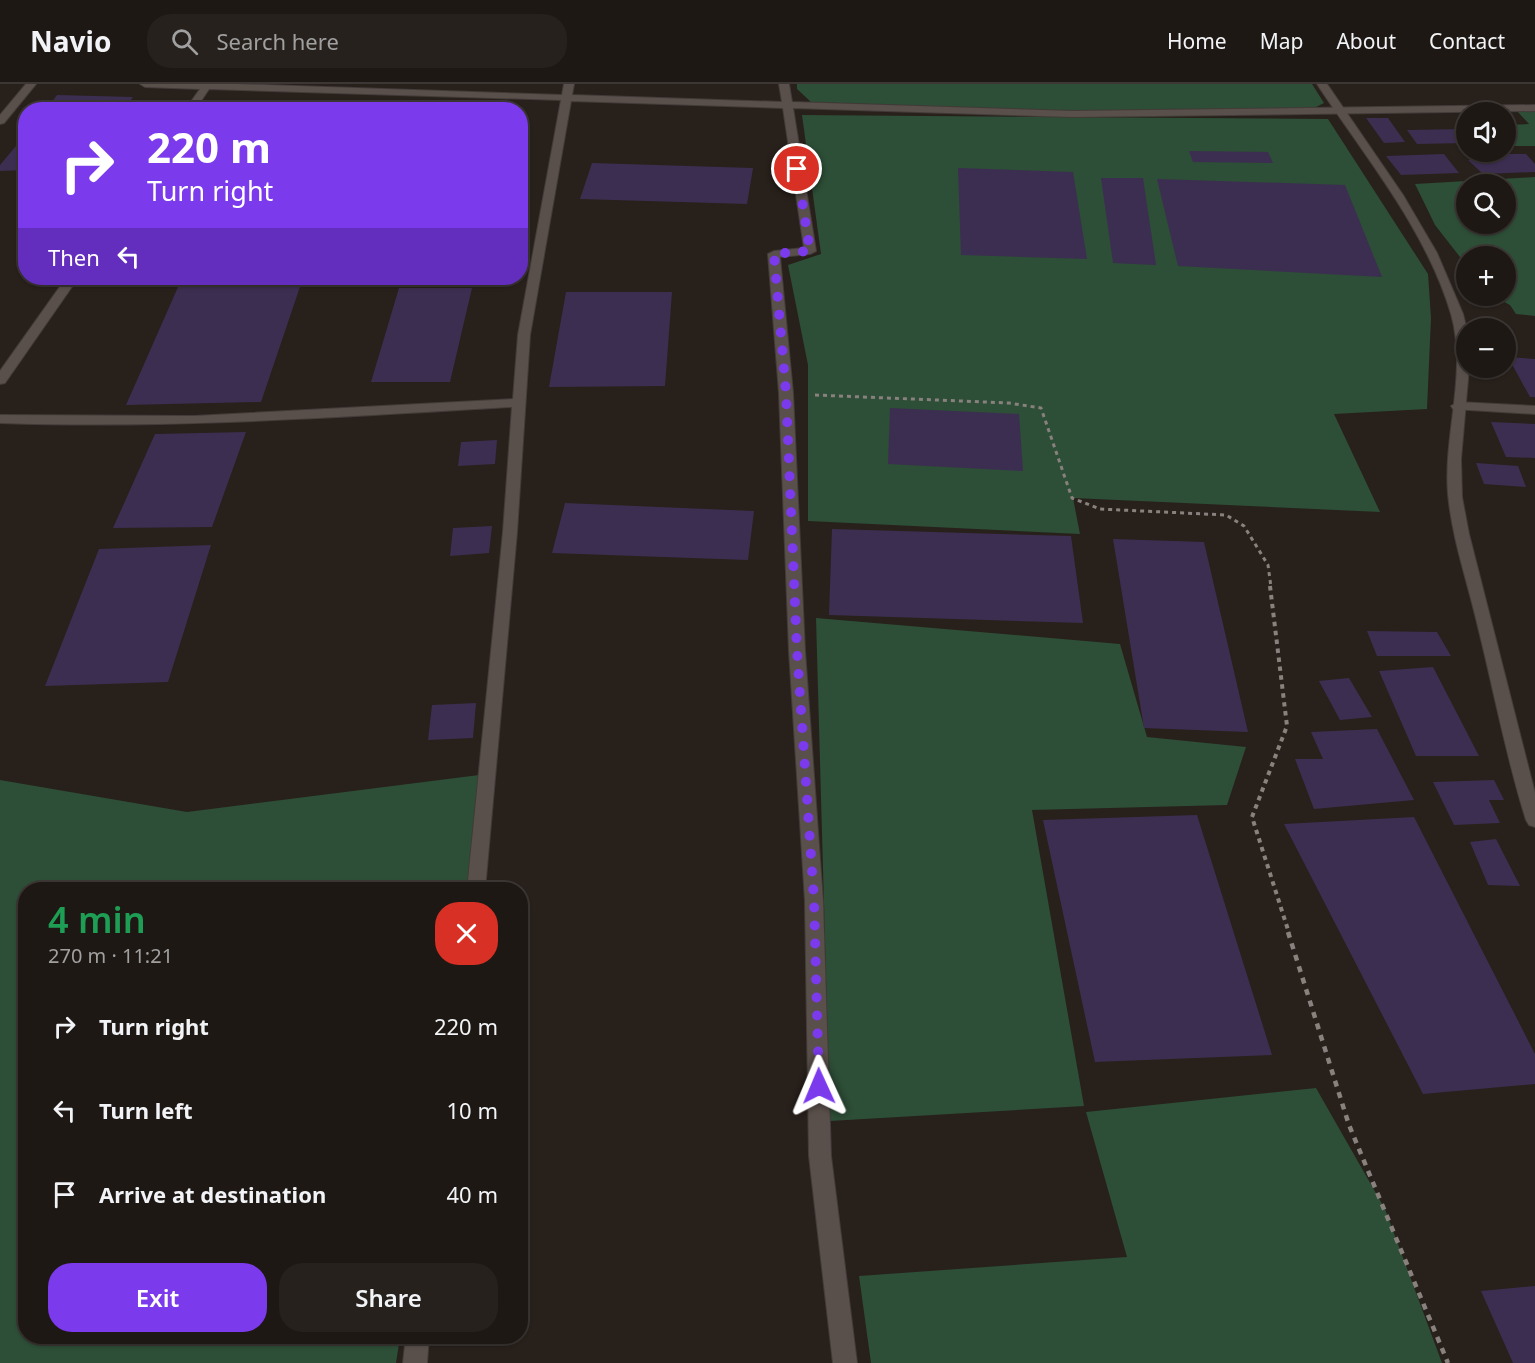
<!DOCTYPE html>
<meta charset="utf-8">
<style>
:root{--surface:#1e1814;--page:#26211d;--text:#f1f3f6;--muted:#a1a0a0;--line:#3c3734;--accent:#7c3aed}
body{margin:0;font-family:"Noto Sans",sans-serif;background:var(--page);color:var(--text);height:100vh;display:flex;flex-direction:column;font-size:22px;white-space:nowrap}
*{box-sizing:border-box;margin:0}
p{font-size:20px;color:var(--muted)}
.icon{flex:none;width:33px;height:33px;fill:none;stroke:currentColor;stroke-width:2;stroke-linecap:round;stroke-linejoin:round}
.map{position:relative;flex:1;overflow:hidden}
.drawer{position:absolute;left:18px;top:798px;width:510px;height:462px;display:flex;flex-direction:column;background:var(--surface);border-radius:24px;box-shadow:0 2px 4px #0004,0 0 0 2px var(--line)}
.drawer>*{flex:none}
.guide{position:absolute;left:18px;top:18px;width:510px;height:183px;border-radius:24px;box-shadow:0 2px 4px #0004,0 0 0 2px var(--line);background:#7c3aed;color:#fff;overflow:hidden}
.controls{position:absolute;left:1456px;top:18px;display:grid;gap:12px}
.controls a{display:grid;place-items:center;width:60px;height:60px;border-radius:50%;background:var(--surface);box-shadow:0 2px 4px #0004,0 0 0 2px var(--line);font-size:30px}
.pin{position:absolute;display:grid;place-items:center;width:51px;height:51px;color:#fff;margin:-26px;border:3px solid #fff;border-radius:50%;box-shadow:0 2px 6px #0007}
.me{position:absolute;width:66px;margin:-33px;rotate:359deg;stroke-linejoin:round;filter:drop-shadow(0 0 4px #0008)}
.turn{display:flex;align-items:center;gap:21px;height:126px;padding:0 30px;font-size:27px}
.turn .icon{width:78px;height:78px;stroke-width:2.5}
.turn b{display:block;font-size:42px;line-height:51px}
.then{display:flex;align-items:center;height:57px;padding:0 30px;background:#0003;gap:12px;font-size:22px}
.round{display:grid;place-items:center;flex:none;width:63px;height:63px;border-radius:24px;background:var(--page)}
.head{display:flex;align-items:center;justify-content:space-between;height:102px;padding:0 30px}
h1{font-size:36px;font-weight:600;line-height:45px;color:#1e9e55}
.button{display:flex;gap:12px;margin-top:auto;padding:12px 30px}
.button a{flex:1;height:69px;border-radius:24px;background:var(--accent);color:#fff;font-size:24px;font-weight:600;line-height:69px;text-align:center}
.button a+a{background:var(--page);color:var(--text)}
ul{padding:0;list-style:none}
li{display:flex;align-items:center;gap:18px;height:84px;padding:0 30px}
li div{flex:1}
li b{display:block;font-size:22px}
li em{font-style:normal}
header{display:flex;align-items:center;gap:36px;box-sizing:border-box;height:84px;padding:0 30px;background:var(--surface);border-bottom:2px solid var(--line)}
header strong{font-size:28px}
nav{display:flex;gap:33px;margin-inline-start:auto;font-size:21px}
.search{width:420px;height:54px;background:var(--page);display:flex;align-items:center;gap:15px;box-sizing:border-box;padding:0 21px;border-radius:24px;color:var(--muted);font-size:22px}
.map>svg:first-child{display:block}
.green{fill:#2d4e37;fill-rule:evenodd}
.building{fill:#3c2e50}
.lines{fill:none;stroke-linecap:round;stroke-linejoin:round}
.minor-casing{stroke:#423b38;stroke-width:2}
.tertiary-casing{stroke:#423b38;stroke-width:2}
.path-far2{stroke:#88817d;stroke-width:3;stroke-dasharray:4 4;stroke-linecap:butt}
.path-far1{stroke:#88817d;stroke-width:4;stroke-dasharray:4.5 4.5;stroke-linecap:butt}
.path{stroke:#88817d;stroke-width:4.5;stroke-dasharray:6 6;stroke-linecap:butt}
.minor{fill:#5a504b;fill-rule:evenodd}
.tertiary{fill:#5a504b;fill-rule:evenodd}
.route{stroke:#7c3aed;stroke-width:10;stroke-dasharray:0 18}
</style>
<header>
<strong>Navio</strong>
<div class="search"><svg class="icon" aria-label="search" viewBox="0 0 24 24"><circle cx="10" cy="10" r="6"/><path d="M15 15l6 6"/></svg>Search here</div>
<nav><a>Home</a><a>Map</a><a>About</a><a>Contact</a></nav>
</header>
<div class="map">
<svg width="1535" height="1279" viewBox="0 0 1535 1279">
<rect width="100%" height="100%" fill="#28201b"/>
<path class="green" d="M797,0H1312L1324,19L1314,24L1078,27L811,18L797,5Z
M1535,24V62H1506V41L1529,40L1516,26Z
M802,31L1328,35L1428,190L1431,234L1427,325L1334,330L1380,428L1073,414L1080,450L808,437V281L788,181L821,170Z
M1535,93V232L1516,230L1510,221L1493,212H1506V172H1467V182L1435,141L1415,100ZM1467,100H1506V140H1467Z
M816,534L1120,560L1147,653L1246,663L1227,721L1032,726L1084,1022L830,1037Z
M487,690L469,805L26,806V1252L400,1253L396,1279H0V696L187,728Z
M1316,1004L1385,1125L1442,1279H871L859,1192L1127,1173L1086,1028Z"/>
<path class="building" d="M57,11L133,13L124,26H46Z
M1366,34H1388L1405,58L1384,59Z
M1465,45L1467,59L1417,60L1407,46Z
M26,50V86L0,87V81Z
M1189,67L1268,68L1273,79L1193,78Z
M1444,70L1459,89L1401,91L1386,72Z
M1488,70H1526L1535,80V88L1483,90L1468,76L1492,75Z
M592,79L753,84L747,120L580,115Z
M958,84L1073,88L1087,175L961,171Z
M1101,94H1143L1156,181L1113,179Z
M1157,95L1345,101L1382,193L1178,182Z
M182,194H303L261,318L126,321Z
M399,204H472L450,298H371Z
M566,208H672L665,302L549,303Z
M1508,273L1535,275V313H1530Z
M890,324L1019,330L1023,387L888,380Z
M1491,338L1535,340V374L1506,373Z
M246,348L212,443L113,444L155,350Z
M497,356L495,380L458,382L461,358Z
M1476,379L1518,382L1526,403L1484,400Z
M565,419L754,427L748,476L552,469Z
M492,442L489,469L450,472L453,444Z
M832,445L1071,452L1083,539L829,531Z
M1113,455L1204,458L1248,648L1144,644Z
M211,461L168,598L45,602L99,465Z
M1367,547L1437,548L1451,572H1377Z
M1433,583L1479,672H1416L1379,587Z
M1349,594L1372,633L1340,636L1319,597Z
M476,619L473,654L428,656L432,621Z
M1377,645L1414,716L1314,725L1295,675H1323L1311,648Z
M1494,696L1504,716H1489L1500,739L1454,741L1433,698Z
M1197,731L1272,971L1095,978L1043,736Z
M1414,733L1535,970V1000L1423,1010L1284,740Z
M1496,755L1520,802L1488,801L1470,758Z
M1535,1202V1279H1513L1481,1207Z"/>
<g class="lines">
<defs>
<path id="minor" d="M26,0H36L4,39L0,40V31Z
M140,0H236L562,11L564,0H574L572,11L782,18L779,0H789L792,18L1072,27L1535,21V27L1072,33L793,24L816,167L810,170L780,173L793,309L805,567L823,817L831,1072L857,1279H833L809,1072L805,817L789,567L779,309L768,170L774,167L804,164L783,24L571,17L530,251L517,448L485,806H467L503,448L512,323C341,333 171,345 0,339V331L194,332L513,315L518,251L561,16L209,5L195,26H185L200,5L145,3Z
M66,194H78L5,299L0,300V287Z
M1458,318L1535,322V330L1453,325L1451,322Z
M406,1252H429L427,1279H403Z"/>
<path id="tertiary" d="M1317,0H1327L1403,111L1437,169L1463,230L1467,246V284H1469L1461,375L1462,413L1469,450L1535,709V743L1529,741L1526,736C1506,673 1494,607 1478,543C1468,499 1452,455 1448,410C1443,350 1468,289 1451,230C1426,145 1365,73 1317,0Z"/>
</defs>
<use href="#minor" class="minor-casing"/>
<use href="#tertiary" class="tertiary-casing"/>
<path class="path-far2" d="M815,311L1009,319L1041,324L1072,414L1100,425L1226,431L1244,442L1268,481L1271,503"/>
<path class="path-far1" d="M1270,502L1287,642L1252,733L1289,849"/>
<path class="path" d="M1288,848L1349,1041L1448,1279"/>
<use href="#minor" class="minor"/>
<use href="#tertiary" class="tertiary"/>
</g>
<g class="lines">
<path class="route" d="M797,85L810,167L774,170L786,309L797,567L814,816L819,1002"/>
</g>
</svg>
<div class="controls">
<a><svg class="icon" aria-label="sound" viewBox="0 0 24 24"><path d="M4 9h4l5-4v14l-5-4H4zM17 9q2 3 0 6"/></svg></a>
<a><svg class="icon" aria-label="search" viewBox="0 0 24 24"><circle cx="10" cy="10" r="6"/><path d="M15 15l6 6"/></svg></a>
<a>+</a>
<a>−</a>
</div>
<div class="pin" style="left:797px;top:85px;background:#d93025"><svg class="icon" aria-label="arrive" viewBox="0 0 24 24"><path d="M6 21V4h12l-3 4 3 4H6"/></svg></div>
<svg class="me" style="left:819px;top:1002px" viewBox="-20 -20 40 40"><path d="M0-17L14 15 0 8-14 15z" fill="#7c3aed" stroke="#fff" stroke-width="4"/></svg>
<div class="guide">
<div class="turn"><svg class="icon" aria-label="right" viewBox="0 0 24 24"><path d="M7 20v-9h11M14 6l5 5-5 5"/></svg><div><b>220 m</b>Turn right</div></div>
<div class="then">Then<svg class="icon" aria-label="left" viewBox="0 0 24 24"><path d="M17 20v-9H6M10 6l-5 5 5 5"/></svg></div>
</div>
<section class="drawer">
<div class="head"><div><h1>4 min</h1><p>270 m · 11:21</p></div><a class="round" style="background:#d93025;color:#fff"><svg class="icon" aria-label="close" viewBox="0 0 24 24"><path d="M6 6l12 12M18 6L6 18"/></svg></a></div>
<ul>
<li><svg class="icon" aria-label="right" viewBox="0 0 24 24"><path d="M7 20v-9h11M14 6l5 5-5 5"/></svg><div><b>Turn right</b></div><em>220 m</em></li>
<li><svg class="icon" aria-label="left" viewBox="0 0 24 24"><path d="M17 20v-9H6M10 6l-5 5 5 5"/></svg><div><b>Turn left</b></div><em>10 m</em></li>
<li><svg class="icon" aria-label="arrive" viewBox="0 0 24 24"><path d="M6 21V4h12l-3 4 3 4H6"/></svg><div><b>Arrive at destination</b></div><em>40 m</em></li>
</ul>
<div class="button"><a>Exit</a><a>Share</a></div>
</section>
</div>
